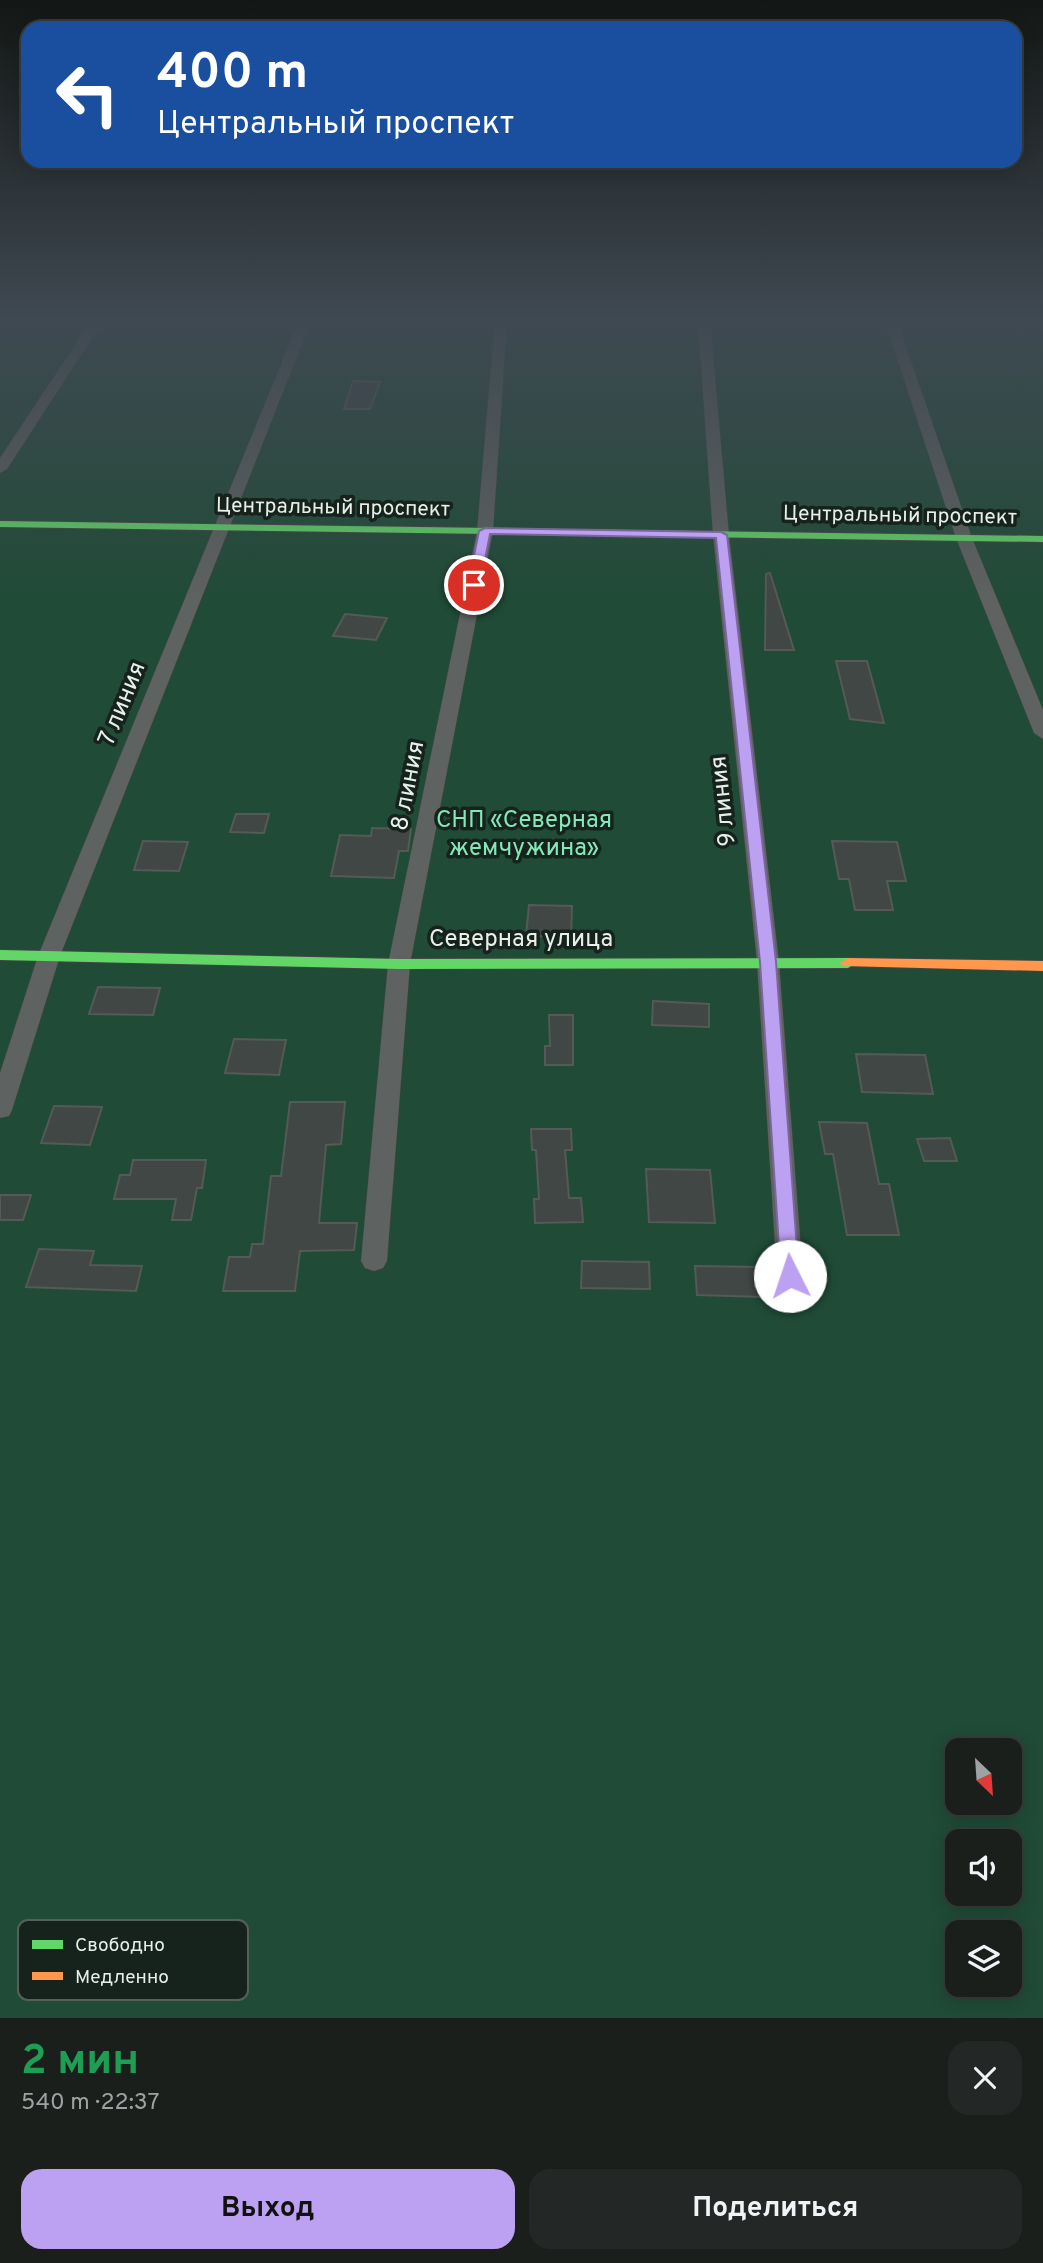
<!DOCTYPE html>
<html lang="ru">
<meta charset="utf-8">
<style>
:root{--surface:#1a1f1c;--page:#232725;--text:#f1f3f6;--muted:#9fa2a3;--line:#383d3b;--accent:#bca0f2}
body{margin:0;font-family:Overpass,sans-serif;background:var(--page);color:var(--text);height:100vh;display:flex;flex-direction:column;font-size:26px;white-space:nowrap}
*{box-sizing:border-box;margin:0}
p{font-size:23px;color:var(--muted)}
.icon{flex:none;width:38px;height:38px;fill:none;stroke:currentColor;stroke-width:2;stroke-linecap:round;stroke-linejoin:round}
.map{position:relative;height:2018px;overflow:hidden}
.drawer{display:flex;flex-direction:column;background:var(--surface);flex:1}
.drawer>*{flex:none}
.banner{position:absolute;left:21px;top:21px;width:1001px;height:147px;border-radius:21px;box-shadow:0 4px 18px #0003,0 0 0 2px var(--line);background:#1a4fa0;color:#fff;overflow:hidden}
.needle{width:46px;rotate:155deg}
.tools{position:absolute;left:945px;top:1738px;display:grid;gap:14px}
.tools a{display:grid;place-items:center;width:77px;height:77px;border-radius:14px;background:var(--surface);box-shadow:0 4px 18px #0003,0 0 0 2px var(--line);font-size:35px}
.pin{position:absolute;display:grid;place-items:center;width:60px;height:60px;color:#fff;margin:-30px;border:4px solid #fff;border-radius:50%;box-shadow:0 2px 7px #0007}
.me{position:absolute;width:77px;margin:-38px;rotate:356deg;stroke-linejoin:round;filter:drop-shadow(0 0 5px #0008)}
.turn{display:flex;align-items:center;gap:24px;height:147px;padding:0 21px;font-size:32px}
.turn .icon{width:91px;height:91px;stroke-width:2.5}
.turn b{display:block;font-size:49px;line-height:60px}
.round{display:grid;place-items:center;flex:none;width:74px;height:74px;border-radius:21px;background:var(--page)}
.overview{display:flex;align-items:center;justify-content:space-between;height:119px;padding:0 21px}
h1{font-size:42px;font-weight:700;line-height:52px;color:#1e9e55}
.button{display:flex;gap:14px;margin-top:auto;padding:14px 21px}
.button a{flex:1;height:80px;border-radius:21px;background:var(--accent);color:#111;font-size:28px;font-weight:700;line-height:80px;text-align:center}
.button a+a{background:var(--page);color:var(--text)}
.map>svg:first-child{display:block}
.green{fill:#204b37;fill-rule:evenodd}
.building{fill:#414744;stroke:#545a57;stroke-width:2}
.lines{fill:none;stroke-linecap:round;stroke-linejoin:round}
.street-casing{stroke:#414543;stroke-width:1}
.fast-casing{stroke:#414543;stroke-width:2}
.slow-casing{stroke:#414543;stroke-width:2}
.street{fill:#5e6260;fill-rule:evenodd}
.fast{fill:#63d668;fill-rule:evenodd}
.slow{fill:#ff974d;fill-rule:evenodd}
.route{fill:#bca0f2;stroke:#7a689d;stroke-width:2}
.labels{text-anchor:middle;dominant-baseline:central;stroke-width:7;stroke-linejoin:round;paint-order:stroke}
.far-street-label{font-size:21px;fill:#e7efea;stroke:#16221c}
.street-label{font-size:24px;fill:#e7efea;stroke:#16221c}
.park-label{font-size:24px;fill:#84e7b7;stroke:#16221c}
.key{fill:#16221c;stroke:#55605a;stroke-width:2}
.key-label{font-size:19px;fill:#e7efea}
</style>
<div class="map">
<svg width="1043" height="2018" viewBox="0 0 1043 2018">
<rect width="100%" height="100%" fill="#232926"/>
<path class="green" d="M0,321H1043V2018H0ZM957,1750H1010V1802H957ZM957,1841H1010V1894H957ZM957,1932H1010V1984H957Z"/>
<path class="building" d="M353,381L380,382L370,409H344Z
M770,573L794,650H765L766,574Z
M345,614L387,618L376,640L333,636Z
M836,661H867L884,723L850,719Z
M236,814H269L264,833L230,832Z
M372,828L411,829L408,851H399L394,878L331,876L340,835L371,836Z
M143,841L188,842L179,871L134,870Z
M832,841L897,842L906,881H887L893,910H855L849,879H839Z
M529,905L572,906L571,937L526,936Z
M98,987L160,988L153,1015L89,1014Z
M653,1001L709,1004V1027L652,1025Z
M549,1015H573V1065H545V1046H550Z
M234,1039L286,1040L279,1075L225,1073Z
M856,1054L925,1055L933,1094L862,1092Z
M290,1102H345L341,1144L326,1145L319,1223H357L354,1250L300,1251L295,1291H223L229,1257H250L252,1244H263L271,1176H281Z
M54,1106L102,1107L90,1145L41,1143Z
M819,1122L867,1123L879,1184H889L899,1235H847L833,1154H825Z
M531,1129H571L572,1150H565L569,1198H581L583,1222L535,1223L534,1199H539L536,1150H532Z
M950,1138L957,1161H924L917,1139Z
M133,1160H206L202,1188H197L191,1220H172L176,1199H114L120,1175H130Z
M646,1169L710,1170L715,1223L649,1222Z
M0,1195H31L23,1220H0Z
M39,1249L94,1251L90,1265L142,1266L136,1291L26,1287Z
M582,1261L649,1262L650,1289L581,1288Z
M695,1266L759,1267L762,1297L697,1295Z"/>
<g class="lines">
<defs>
<path id="street" d="M91,321H103L7,469L0,473V458Z
M299,321H311L60,956L12,1110L9,1116L0,1118V1073L38,956Z
M495,321H507L493,531L410,964L387,1261L383,1268L374,1271L365,1268L361,1261L388,964L477,531Z
M698,321H710L729,535L779,962L803,1276L799,1283L790,1286L781,1283L777,1276L757,962L713,535Z
M885,321H897L972,538L1043,710V739L1034,733L956,538Z"/>
<path id="fast" d="M0,521L1043,536V542L0,527Z
M0,950L399,959L848,958L856,963L848,968L399,969L0,960Z"/>
<path id="slow" d="M848,958L1043,961V971L843,966L840,963Z"/>
</defs>
<use href="#street" class="street-casing"/>
<use href="#fast" class="fast-casing"/>
<use href="#slow" class="slow-casing"/>
<use href="#street" class="street"/>
<use href="#fast" class="fast"/>
<use href="#slow" class="slow"/>
</g>
<linearGradient id="sky" x2="0" y2="1"><stop stop-color="#131715"/><stop offset="0.53" stop-color="#3f4952"/><stop offset="1" stop-color="#3f4952" stop-opacity="0"/></linearGradient>
<rect width="1043" height="603" fill="url(#sky)"/>
<path class="route" d="M485,528L721,532L727,535L776,962L799,1276L797,1281H783L781,1276L760,962L716,538L490,534L480,585L474,588L468,585L479,531Z"/>
<g class="labels">
<g class="far-street-label">
<text transform="translate(333 508) rotate(1)">Центральный проспект</text>
<text transform="translate(900 516) rotate(1)">Центральный проспект</text>
</g>
<g class="street-label">
<text transform="translate(123 704) rotate(-68)">7 линия</text>
<text transform="translate(409 786) rotate(-79)">8 линия</text>
<text transform="translate(724 801) rotate(-96)">9 линия</text>
<text x="521" y="940">Северная улица</text>
</g>
<g class="park-label">
<text x="524" y="821">СНП «Северная<tspan x="524" dy="28">жемчужина»</tspan></text>
</g>
</g>
<rect x="18" y="1920" width="230" height="80" rx="10" class="key"/>
<rect x="32" y="1940" width="31" height="9" fill="#63d668"/>
<rect x="32" y="1972" width="31" height="8" fill="#ff974d"/>
<g class="key-label">
<text x="75" y="1951">Свободно</text>
<text x="75" y="1983">Медленно</text>
</g>
</svg>
<div class="tools">
<a><svg class="needle" viewBox="-14 -14 28 28"><path d="M0-13l5 13h-10z" fill="#e53935"/><path d="M0 13l5-13h-10z" fill="#9fa2a3"/></svg></a>
<a><svg class="icon" aria-label="sound" viewBox="0 0 24 24"><path d="M4 9h4l5-4v14l-5-4H4zM17 9q2 3 0 6"/></svg></a>
<a><svg class="icon" aria-label="layers" viewBox="0 0 24 24"><path d="M12 4l9 5-9 5-9-5zM3 14l9 5 9-5"/></svg></a>
</div>
<div class="pin" style="left:474px;top:585px;background:#d93025"><svg class="icon" aria-label="arrive" viewBox="0 0 24 24"><path d="M6 21V4h12l-3 4 3 4H6"/></svg></div>
<svg class="me" style="left:790px;top:1276px" viewBox="-20 -20 40 40"><circle r="19" fill="#fff"/><path d="M0-13L10 11 0 6-10 11z" fill="#bca0f2"/></svg>
<div class="banner">
<div class="turn"><svg class="icon" aria-label="left" viewBox="0 0 24 24"><path d="M17 20v-9H6M10 6l-5 5 5 5"/></svg><div><b>400 m</b>Центральный проспект</div></div>
</div>
</div>
<section class="drawer">
<div class="overview"><div><h1>2 мин</h1><p>540 m · 22:37</p></div><a class="round"><svg class="icon" aria-label="close" viewBox="0 0 24 24"><path d="M6 6l12 12M18 6L6 18"/></svg></a></div>
<div class="button"><a>Выход</a><a>Поделиться</a></div>
</section>
